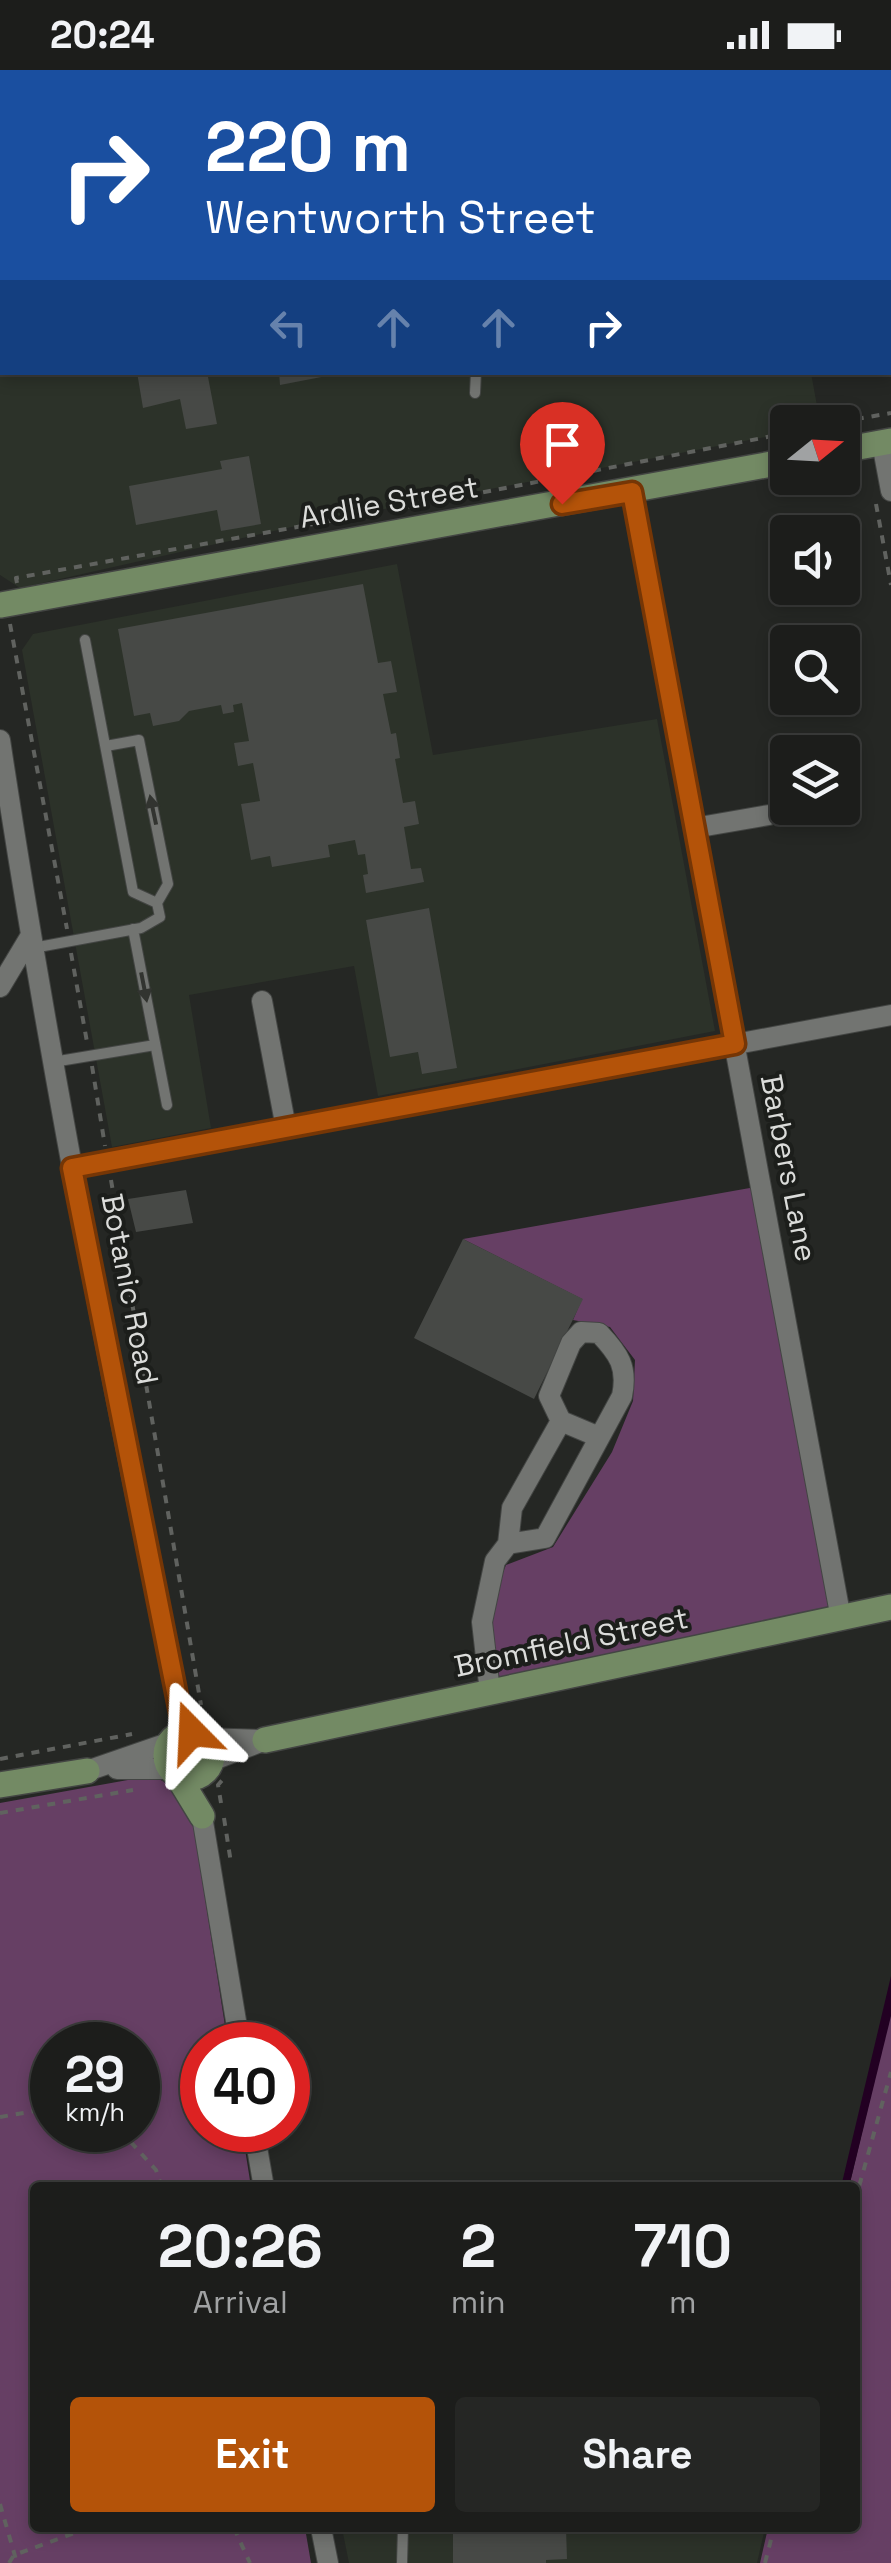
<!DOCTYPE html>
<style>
:root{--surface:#1c1d1b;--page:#252624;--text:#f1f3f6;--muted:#a0a2a3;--line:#3a3b3a;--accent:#b45309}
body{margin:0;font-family:"Space Grotesk",sans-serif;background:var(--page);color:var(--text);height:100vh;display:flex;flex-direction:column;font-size:38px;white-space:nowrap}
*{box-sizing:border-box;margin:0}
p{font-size:32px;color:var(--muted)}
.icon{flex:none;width:55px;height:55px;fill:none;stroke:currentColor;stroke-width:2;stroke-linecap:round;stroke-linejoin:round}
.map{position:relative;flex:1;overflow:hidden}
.drawer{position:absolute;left:30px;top:2112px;width:830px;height:350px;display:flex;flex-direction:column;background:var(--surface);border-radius:10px;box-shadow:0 5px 15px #0003,0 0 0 2px var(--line)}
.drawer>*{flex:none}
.hud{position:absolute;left:0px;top:0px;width:892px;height:305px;box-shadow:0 5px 15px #0003,0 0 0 2px var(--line);background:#1a4fa0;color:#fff;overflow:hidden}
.needle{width:65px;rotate:72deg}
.buttons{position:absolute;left:770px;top:335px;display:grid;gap:20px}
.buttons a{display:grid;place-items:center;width:90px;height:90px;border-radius:10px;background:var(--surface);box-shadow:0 5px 15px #0003,0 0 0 2px var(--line);font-size:50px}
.speed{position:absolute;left:30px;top:1952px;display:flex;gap:20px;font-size:50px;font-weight:700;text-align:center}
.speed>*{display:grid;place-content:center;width:130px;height:130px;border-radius:50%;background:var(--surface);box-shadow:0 5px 15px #0003,0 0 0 2px var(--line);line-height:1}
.speed small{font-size:25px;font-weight:400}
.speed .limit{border:15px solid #d22;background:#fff;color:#111}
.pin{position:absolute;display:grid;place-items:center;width:85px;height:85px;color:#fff;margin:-102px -42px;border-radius:50% 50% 50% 0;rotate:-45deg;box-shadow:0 0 10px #0007}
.pin .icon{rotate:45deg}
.me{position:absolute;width:110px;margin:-55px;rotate:339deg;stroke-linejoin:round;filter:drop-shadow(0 0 8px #0008)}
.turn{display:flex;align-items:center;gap:35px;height:210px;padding:0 40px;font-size:45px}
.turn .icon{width:130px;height:130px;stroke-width:2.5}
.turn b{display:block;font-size:70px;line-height:85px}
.lanes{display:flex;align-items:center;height:95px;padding:0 40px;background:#0003;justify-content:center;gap:50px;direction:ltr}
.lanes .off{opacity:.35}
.eta{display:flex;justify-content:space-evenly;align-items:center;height:170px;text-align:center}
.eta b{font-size:60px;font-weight:700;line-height:70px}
.cta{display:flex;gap:20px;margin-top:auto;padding:20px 40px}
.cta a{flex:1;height:115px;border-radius:10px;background:var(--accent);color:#fff;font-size:40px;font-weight:700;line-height:115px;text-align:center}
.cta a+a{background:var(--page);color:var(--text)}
.status{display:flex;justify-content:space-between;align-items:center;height:70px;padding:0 50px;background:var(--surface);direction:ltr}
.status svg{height:28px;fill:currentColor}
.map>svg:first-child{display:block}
.built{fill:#2c3229}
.green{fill:#663f64;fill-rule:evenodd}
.water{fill:#202}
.building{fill:#474946}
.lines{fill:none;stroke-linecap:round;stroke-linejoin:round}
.lane-casing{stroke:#434543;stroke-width:12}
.street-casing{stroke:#434543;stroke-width:22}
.secondary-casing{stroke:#434543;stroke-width:28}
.path{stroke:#60625f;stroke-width:4;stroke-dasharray:8 8;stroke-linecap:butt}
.lane{stroke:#727471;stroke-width:10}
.street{stroke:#727471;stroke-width:20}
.secondary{stroke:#738a64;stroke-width:25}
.oneway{fill:#323430}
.route-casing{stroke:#753606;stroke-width:25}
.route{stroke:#b45309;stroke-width:18}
.labels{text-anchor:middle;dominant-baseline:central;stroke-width:8;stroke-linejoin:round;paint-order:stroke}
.street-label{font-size:30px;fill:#dbdcda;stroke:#1c1e1b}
</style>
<div class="status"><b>20:24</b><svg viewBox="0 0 49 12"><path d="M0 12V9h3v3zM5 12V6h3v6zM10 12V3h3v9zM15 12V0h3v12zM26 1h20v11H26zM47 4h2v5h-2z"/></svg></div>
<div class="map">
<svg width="891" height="2493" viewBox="0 0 891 2493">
<rect width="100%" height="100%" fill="#252724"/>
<path class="built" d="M139,0H758V2H140Z
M0,89H2V302L811,303L820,352H788L787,363L305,454L20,518L0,505Z
M397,494L433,685L657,649L715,961L378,1026L354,896L189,925L211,1058L112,1077L22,580L33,564Z
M342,2458H765L757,2493H349Z"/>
<path class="green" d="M761,1116L841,1549L503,1620L494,1586L489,1537L506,1495L553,1477L612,1382L633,1331L635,1290L610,1257L573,1250L582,1229L463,1169Z
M150,1706C174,1712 182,1730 193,1751L228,1975H202V2060H242L251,2117L35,2118V2458H305L311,2493H0V1733ZM52,1975H138V2060H52Z
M891,1941V2493H760L768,2458H855V2118L849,2117Z"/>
<path class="water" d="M891,1906V1946L849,2117H841Z"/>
<path class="building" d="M137,302H224L208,307L217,354L186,359L180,329L143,338Z
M279,302H337V304L280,315Z
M249,386L261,454L221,461L217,440L136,455L129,416L222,399L220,391Z
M363,514L378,593L391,591L397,622L383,624L391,664L396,663L400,688L395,689L403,733L415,731L419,754L404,757L411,799L421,798L424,812L366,823L363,805L368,804L365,784L358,785L355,770L328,775L330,787L272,797L270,786L251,790L241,734L260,731L253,693L238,696L234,673L249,671L242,633L233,635L234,642L223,644L221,635L189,641L179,651L153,656L150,643L134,646L118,559Z
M429,838L457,998L422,1004L418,982L390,987L366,850Z
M186,1120L193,1153L136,1162L128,1129Z
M463,1169L583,1229L534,1329L414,1268Z
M449,2458H566L567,2489L546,2490V2493H453V2463Z"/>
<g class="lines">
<defs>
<path id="lane" d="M475,323L476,302
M85,570L133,822L157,833
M133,859L167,1035
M33,878L141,858L160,847L157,833L168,814L139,670L106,676
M53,992L155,975
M402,2493L403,2458"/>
<path id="street" d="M882,373L891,421
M632,422L841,1549
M0,670C50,1002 115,1333 185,1662
M694,758L769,745
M0,917L30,867
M262,931L286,1058
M72,1098L891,945
M561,1351L599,1367
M490,1622L482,1552L495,1491L508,1474L512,1438L561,1351L549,1326L571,1273L581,1262L599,1263C619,1284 628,1297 622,1326L545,1468L508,1474
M205,1668L265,1670
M211,1691L258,1673
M117,1699H170
M87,1701L168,1673
M202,1746L240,1975
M254,2060L264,2118
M321,2458L328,2493"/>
<path id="secondary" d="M842,380L891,371
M1,535L788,391
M166 1685a23 23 0 1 1 46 0a23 23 0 1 1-46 0Z
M265,1670L891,1537
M177,1705L202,1746
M0,1715L87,1701"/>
</defs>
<use href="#lane" class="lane-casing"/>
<use href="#street" class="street-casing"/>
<use href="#secondary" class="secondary-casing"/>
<path class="path" d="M0,92H2
M840,352L891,343
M876,434L891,515
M17,513L16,508L418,435L788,363
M10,554L67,859
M71,883L87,972
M92,996L105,1076
M111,1110L201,1635
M0,1689L132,1664
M221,1733L218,1715L226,1706
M0,1743L133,1720
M224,1748L231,1793
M0,2047L52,2038
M120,2060L156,2100L162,2118
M855,2131L891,2002
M0,2434L17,2493
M234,2458L250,2493
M9,2493L14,2485L77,2462L79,2458
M765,2493L774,2458"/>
<use href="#lane" class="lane"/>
<use href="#street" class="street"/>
<use href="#secondary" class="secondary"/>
</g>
<defs><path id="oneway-solid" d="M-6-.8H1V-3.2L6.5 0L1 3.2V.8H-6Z" transform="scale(2.5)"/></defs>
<g class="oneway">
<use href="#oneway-solid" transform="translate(153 740) rotate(-102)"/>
<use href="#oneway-solid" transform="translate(144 917) rotate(79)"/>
</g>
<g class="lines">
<defs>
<path id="route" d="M192,1662H184L72,1098L735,974L632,422L562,434"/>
</defs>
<use href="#route" class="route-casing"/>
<use href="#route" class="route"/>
</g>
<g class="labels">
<g class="street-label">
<text transform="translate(389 432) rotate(-10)">Ardlie Street</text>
<text transform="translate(789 1098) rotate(79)">Barbers Lane</text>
<text transform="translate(130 1219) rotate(79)">Botanic Road</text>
<text transform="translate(571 1572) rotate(-12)">Bromfield Street</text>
</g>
</g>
</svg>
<div class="buttons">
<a><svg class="needle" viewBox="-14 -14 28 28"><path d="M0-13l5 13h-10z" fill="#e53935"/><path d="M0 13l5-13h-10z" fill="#a0a2a3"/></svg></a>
<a><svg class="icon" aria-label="sound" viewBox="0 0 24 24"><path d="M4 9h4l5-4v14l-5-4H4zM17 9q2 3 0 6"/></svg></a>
<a><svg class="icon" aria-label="search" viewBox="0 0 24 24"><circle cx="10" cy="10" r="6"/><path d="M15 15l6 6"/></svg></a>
<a><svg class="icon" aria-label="layers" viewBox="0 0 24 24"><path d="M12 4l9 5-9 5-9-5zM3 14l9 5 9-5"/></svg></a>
</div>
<div class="speed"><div>29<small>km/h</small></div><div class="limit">40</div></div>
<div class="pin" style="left:562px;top:434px;background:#d93025"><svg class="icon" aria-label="arrive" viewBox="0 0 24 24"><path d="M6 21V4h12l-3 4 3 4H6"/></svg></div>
<svg class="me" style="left:192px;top:1662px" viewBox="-20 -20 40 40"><path d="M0-17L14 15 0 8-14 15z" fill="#b45309" stroke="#fff" stroke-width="4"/></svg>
<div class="hud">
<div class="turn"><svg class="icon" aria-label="right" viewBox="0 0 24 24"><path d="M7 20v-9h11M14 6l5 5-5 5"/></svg><div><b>220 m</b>Wentworth Street</div></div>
<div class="lanes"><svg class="icon off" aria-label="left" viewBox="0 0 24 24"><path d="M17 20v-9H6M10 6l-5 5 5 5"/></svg><svg class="icon off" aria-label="ahead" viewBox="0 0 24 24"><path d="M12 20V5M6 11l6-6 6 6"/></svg><svg class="icon off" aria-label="ahead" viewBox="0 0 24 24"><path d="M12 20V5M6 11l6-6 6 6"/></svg><svg class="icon" aria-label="right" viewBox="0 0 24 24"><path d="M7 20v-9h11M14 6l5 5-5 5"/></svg></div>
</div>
<section class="drawer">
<div class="eta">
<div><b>20:26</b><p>Arrival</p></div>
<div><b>2</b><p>min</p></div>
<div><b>710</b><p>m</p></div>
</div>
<div class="cta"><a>Exit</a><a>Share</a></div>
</section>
</div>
